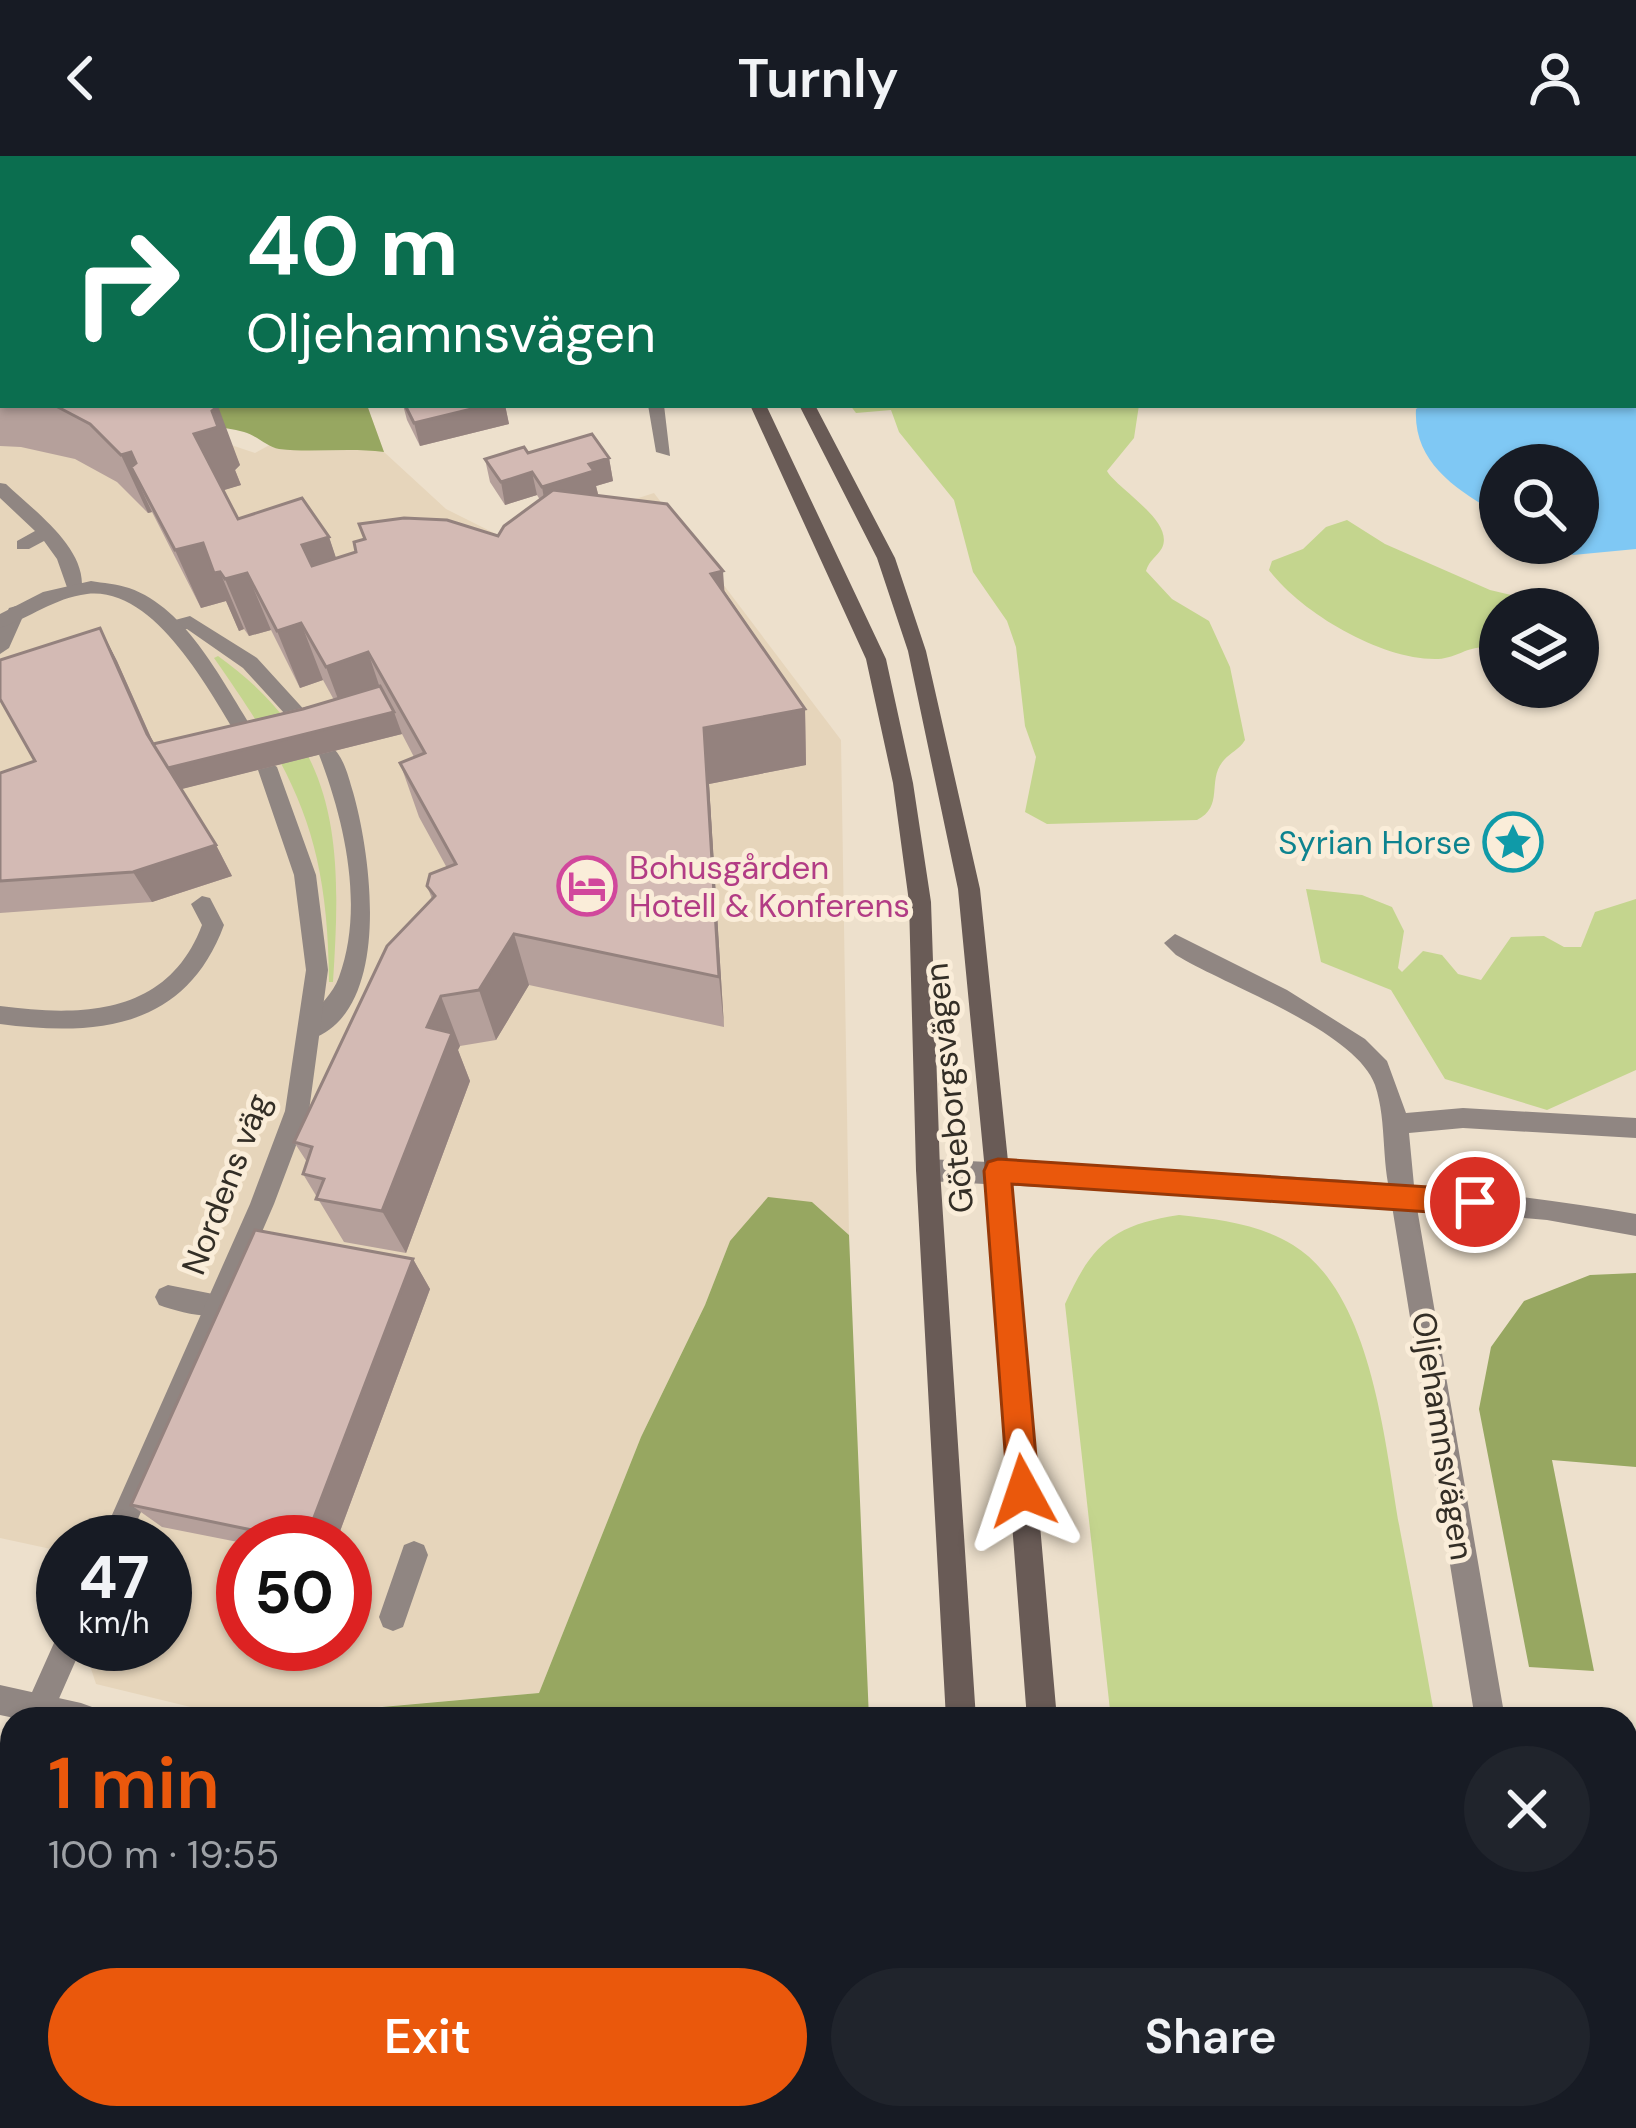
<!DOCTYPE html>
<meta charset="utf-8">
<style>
:root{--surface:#171b24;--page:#20242c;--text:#f1f3f6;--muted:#9ea1a6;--accent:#ea580c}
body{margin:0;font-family:"DM Sans",sans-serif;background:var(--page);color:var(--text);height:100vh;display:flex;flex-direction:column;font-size:45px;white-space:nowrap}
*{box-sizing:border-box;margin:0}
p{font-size:39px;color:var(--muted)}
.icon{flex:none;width:66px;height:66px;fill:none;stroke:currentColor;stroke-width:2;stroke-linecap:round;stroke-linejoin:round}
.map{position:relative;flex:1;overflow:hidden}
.sheet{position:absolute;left:0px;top:1551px;width:1638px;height:423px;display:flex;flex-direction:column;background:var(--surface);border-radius:36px 36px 0 0;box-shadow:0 3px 9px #0004}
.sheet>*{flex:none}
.hud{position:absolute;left:0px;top:0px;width:1638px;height:252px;box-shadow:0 3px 9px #0004;background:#0b6e4f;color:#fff;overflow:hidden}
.buttons{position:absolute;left:1479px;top:288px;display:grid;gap:24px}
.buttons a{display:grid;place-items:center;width:120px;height:120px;border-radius:50%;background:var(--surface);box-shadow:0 3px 9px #0004;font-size:60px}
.speed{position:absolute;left:36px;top:1359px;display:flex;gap:24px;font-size:60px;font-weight:700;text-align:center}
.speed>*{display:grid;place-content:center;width:156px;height:156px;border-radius:50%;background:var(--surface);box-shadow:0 3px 9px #0004;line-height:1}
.speed small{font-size:30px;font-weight:400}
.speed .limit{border:18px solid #d22;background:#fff;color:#111}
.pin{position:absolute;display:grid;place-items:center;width:102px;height:102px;color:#fff;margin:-51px;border:6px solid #fff;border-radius:50%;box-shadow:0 3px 12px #0007}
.me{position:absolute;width:132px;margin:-66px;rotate:355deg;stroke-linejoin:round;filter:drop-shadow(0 0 9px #0008)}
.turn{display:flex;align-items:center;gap:42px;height:252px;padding:0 48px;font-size:54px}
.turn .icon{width:156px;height:156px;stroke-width:2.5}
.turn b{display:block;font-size:84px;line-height:102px}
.round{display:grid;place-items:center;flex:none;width:126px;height:126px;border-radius:63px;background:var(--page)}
.overview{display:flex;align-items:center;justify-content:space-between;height:204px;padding:0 48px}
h1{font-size:72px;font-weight:600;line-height:90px;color:var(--accent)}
.button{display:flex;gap:24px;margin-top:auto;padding:24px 48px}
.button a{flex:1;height:138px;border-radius:72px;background:var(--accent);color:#fff;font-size:48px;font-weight:600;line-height:138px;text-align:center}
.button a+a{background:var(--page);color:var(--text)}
header{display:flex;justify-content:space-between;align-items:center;height:156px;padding:0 48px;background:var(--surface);font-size:54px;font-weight:600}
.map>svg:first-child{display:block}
.built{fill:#e6d5bb;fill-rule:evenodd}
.green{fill:#c4d58e}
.forest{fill:#97a761}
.water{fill:#7fc8f4}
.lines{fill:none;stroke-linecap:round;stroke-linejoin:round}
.service{fill:#908682;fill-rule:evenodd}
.minor{fill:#908682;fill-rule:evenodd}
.tertiary{fill:#908682;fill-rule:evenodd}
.secondary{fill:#695b56;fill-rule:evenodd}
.wall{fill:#b5a09b}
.shaded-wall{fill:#94827e}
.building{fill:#d3bab4;stroke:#94827e;stroke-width:3}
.route{fill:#ea580c;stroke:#983908;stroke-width:3}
.labels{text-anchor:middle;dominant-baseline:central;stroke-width:10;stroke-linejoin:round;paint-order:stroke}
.culture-label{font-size:33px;fill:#0d838f;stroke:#faedd9;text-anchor:end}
.hotel-label{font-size:33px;fill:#b23c85;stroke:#faedd9;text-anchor:start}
.street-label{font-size:33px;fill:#332e26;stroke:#faedd9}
</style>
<header><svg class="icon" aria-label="back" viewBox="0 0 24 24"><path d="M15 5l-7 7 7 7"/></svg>Turnly<svg class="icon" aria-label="person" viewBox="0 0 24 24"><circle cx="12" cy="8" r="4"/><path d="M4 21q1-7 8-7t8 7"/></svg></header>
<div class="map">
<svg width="1636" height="1972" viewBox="0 0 1636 1972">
<rect width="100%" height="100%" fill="#ede0cc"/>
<path class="built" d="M0,212L3,249H112L255,297L342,249H367L384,296L446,353L508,384L654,337L841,584L849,1079L812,1046L730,1085L705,1149L641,1281L539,1537L240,1563L96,1528L83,1488H165V1386H63V1428L51,1393L0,1382ZM243,1386H345V1488H243Z"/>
<path class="green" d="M850,249H1139L1134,282L1107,315C1117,333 1175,365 1162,392C1157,401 1149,404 1146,415L1172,443L1209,465L1230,511L1245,584C1239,594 1231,596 1224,604C1206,624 1225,650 1197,664L1047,668L1025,656L1036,601L1025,570L1016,491L1007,465L973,416L954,344L899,276L891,254L856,257Z
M1347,364L1385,388L1490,434L1553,449L1548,453H1500V492C1467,487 1462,501 1438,503C1383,505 1301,457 1269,414L1272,405L1303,393L1326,371Z
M218,500C341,588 342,688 333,826H329C328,680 296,619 214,502Z
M1306,733L1362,739L1392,751L1404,775L1398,812L1402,816L1423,795L1442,799L1458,818L1481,824L1511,781L1544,780L1564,791H1581L1595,756L1636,743V914L1547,954L1445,923L1391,834L1321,806Z
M1179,1059C1218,1063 1259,1068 1293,1089C1373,1138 1385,1290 1400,1374C1412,1437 1424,1500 1435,1563H1111L1065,1148C1092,1088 1113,1069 1179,1059Z
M610,1962H881V1972H608Z
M1155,1962H1509L1511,1972H1156Z"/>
<path class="forest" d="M208,249H367L384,296C348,291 314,297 279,293C267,291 256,279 244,276C223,270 198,270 177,267Z
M768,1041L812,1046L849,1079L869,1563H247L539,1537L641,1281L705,1149L730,1085Z
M1636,1117V1311L1552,1304L1594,1515L1529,1511L1479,1253L1491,1191L1524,1145L1590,1119Z
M1626,1719L1636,1721V1972H1616L1614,1962H1626Z
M90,1962H610L608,1972H86Z"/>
<path class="water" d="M1212,0H1636V393L1573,399L1551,387H1578V309H1500V359C1457,334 1413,307 1416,253L1422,249H1635V3Z"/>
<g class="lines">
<path class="service" d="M648,249H664L670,300L656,296Z
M0,327L6,328C34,355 90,394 81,437H69L57,403L44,385L29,393H17V385L35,375L0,342Z
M16,450L25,456L9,492L0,498V471L9,452Z
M190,460L257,502L319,570V580H305L243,512L187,473L171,477L162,471L164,467Z
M328,589C343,596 348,620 353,636C371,699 393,853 312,883L301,874C312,854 331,843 339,821C365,750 344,663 318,596Z
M202,740L210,742L224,769C186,872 98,881 0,868V850C83,861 168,859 202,769L191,748Z
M1175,778L1287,834L1365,883L1387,905L1406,957L1463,952L1636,962V982L1463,972L1409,977L1415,1040L1412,1048L1403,1051L1394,1048C1380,1014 1388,967 1375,929C1355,874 1226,830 1176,799L1164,787Z
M168,1129L228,1141L232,1149L228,1157C209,1164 178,1156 159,1149L155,1141L159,1133Z
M414,1385L424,1389L428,1399L403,1471L393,1475L383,1471L379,1461L404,1389Z
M0,1529L81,1547L92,1551L96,1562L19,1563L0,1559Z
M1626,1656L1636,1657V1689L1626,1688Z"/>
<path class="minor" d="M91,425C103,427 117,428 129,432C190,453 226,534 260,584V594H246C213,543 158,430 87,438C54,442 30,462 0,472V458L43,436Z
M267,604L277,611L316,719L328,814L309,955L274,1048L128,1386H100L250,1048L285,955L306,814L294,719L257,611Z
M928,1003C1163,1016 1404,1017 1636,1058V1080L1547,1064L1417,1052L1505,1563H1475L1392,1050L928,1025L919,1021L916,1014L919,1007Z
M63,1475V1488H83L50,1563H20L58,1478Z
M12,1600V1650L0,1657V1607Z
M1540,1962H1574L1576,1972H1542Z"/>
<path class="tertiary" d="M0,83H3V92H0Z"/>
<path class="secondary" d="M750,249H766L886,503L913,627L931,746L940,1014L976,1563H946L916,1014L909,746L893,627L866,503Z
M799,249H815L895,402L926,495L980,733L1009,1015L1057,1563H1027L985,1015L958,733L908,495L877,402Z
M968,1962H1002L1003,1972H969Z
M1057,1962H1091L1092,1972H1058Z"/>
</g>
<path class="wall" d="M0,178L3,179V249H214L240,309L235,314L241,329L223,334L238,363L329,381L336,402L356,396L364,383L359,368L498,380L540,344L537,339L505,349L490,326L485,303L528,297L609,302L613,325L596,330L598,338L593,339L725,436L805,553L806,609L709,628L724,871L529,829L496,884L460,890L458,894L470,925L406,1097L344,1086L303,1018L307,1006L294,986L432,743L427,730L447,712L419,661L400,607L414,601L402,578L181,633L216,689L232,720L152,746L0,757V617L35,605L100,472L117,505L154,588L334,544L323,524L300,532L271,474L249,480L244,473L239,475L226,445L201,452L152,356L148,357L117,326L75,303L21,291L0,290Z
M403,249H505L509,268L420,290L407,264Z
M413,1103L430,1133L336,1386L243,1387L162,1371L131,1349Z"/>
<path class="shaded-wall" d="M488,249H505L509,268L420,290L414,267Z
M218,250L240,309L235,314L241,329L218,336L194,278Z
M131,296L157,355L131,311L152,356L148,357L121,299Z
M609,302L613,325L596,330L598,338L546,354L542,331L589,308Z
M532,316L537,339L505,349L501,326Z
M329,381L348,438L323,446L302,389Z
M203,387L220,416L244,473L239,475L226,445L201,452L175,394Z
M723,415L727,472L711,418Z
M247,417L271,474L249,480L225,423Z
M301,467L323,524L300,532L277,475Z
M100,472L117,505L159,600L147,578Z
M368,496L387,553L347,567L326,511Z
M805,553L806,609L709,628L724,871L719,821L704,572Z
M394,556L402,578L178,634L167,612Z
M216,689L232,720L152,746L133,716Z
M514,778L529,829L496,884L479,834Z
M441,840L460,890L458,894L470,925L406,1097L382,1055L427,871Z
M413,1103L430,1133L336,1386H307L305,1385Z"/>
<path class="building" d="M0,178L3,179V236L0,235Z
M54,249L218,250L212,255L218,271L194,278L238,363L302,342L329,381L302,389L312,410L356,396L354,386L365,383L359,368L404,362L447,364L498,380L504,370L553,334L667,348L723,415L711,418L805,553L704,572L719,821L514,778L479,834L441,840L427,871L452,877L382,1055L316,1043L324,1023L303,1018L312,991L294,986L387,790L435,740L427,730L430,718L456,708L400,607L425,597L368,496L326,511L301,467L277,475L247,417L225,423L220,416L214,417L203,387L175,394L131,311L136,307L131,296L121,299L90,268Z
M405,249H488L414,267Z
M592,278L609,302L589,308L594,315L542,331L532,316L501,326L485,303L524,291L528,297Z
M100,472L147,578L216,689L133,716L0,725V617L35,605L0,543V504Z
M380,530L394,556L168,612L153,588L303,553Z
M255,1074L413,1103L305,1385L131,1349Z"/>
<path class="route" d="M998,1003L1475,1034L1485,1038L1489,1046L1485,1055L1475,1059L1012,1028L1039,1335L1034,1346L1023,1350L1012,1346L1008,1335L984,1015L988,1006Z"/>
<defs>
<symbol id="sight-ring" viewBox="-11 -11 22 22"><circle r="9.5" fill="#faedd9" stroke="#0f9aa8" stroke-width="1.5"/><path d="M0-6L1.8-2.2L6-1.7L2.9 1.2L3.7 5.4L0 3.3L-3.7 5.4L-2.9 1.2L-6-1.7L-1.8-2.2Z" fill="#0f9aa8"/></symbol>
<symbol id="hotel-ring" viewBox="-11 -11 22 22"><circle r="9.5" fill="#faedd9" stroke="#d1479c" stroke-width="1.5"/><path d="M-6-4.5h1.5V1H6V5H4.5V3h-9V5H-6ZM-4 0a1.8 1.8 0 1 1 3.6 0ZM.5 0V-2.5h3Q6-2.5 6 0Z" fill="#d1479c"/></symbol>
</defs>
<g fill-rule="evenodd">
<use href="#sight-ring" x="1480" y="653" width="66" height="66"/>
<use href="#hotel-ring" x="554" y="697" width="66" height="66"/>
</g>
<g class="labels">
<g class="culture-label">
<text x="1471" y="686">Syrian Horse</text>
</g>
<g class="hotel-label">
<text x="629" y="711">Bohusgården<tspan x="629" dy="38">Hotell &amp; Konferens</tspan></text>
</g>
<g class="street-label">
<text transform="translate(949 932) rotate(-96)">Göteborgsvägen</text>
<text transform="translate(226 1028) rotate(-69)">Nordens väg</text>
<text transform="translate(1443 1280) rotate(81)">Oljehamnsvägen</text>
</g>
</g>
</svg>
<div class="buttons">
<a><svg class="icon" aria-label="search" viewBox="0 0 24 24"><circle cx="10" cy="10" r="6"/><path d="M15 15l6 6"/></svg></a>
<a><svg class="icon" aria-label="layers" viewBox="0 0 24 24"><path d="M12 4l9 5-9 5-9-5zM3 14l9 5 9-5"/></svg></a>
</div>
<div class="speed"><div>47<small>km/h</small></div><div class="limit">50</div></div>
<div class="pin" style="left:1475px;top:1046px;background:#d93025"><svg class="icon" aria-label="arrive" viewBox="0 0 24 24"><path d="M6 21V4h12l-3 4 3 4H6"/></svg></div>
<svg class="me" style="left:1023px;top:1335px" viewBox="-20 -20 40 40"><path d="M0-17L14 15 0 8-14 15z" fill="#ea580c" stroke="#fff" stroke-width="4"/></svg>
<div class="hud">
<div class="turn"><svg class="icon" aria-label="right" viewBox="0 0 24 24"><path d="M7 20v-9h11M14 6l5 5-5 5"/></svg><div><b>40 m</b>Oljehamnsvägen</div></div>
</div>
<section class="sheet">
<div class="overview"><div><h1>1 min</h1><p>100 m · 19:55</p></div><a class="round"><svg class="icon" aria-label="close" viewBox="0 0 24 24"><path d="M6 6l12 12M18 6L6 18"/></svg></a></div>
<div class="button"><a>Exit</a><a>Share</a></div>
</section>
</div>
